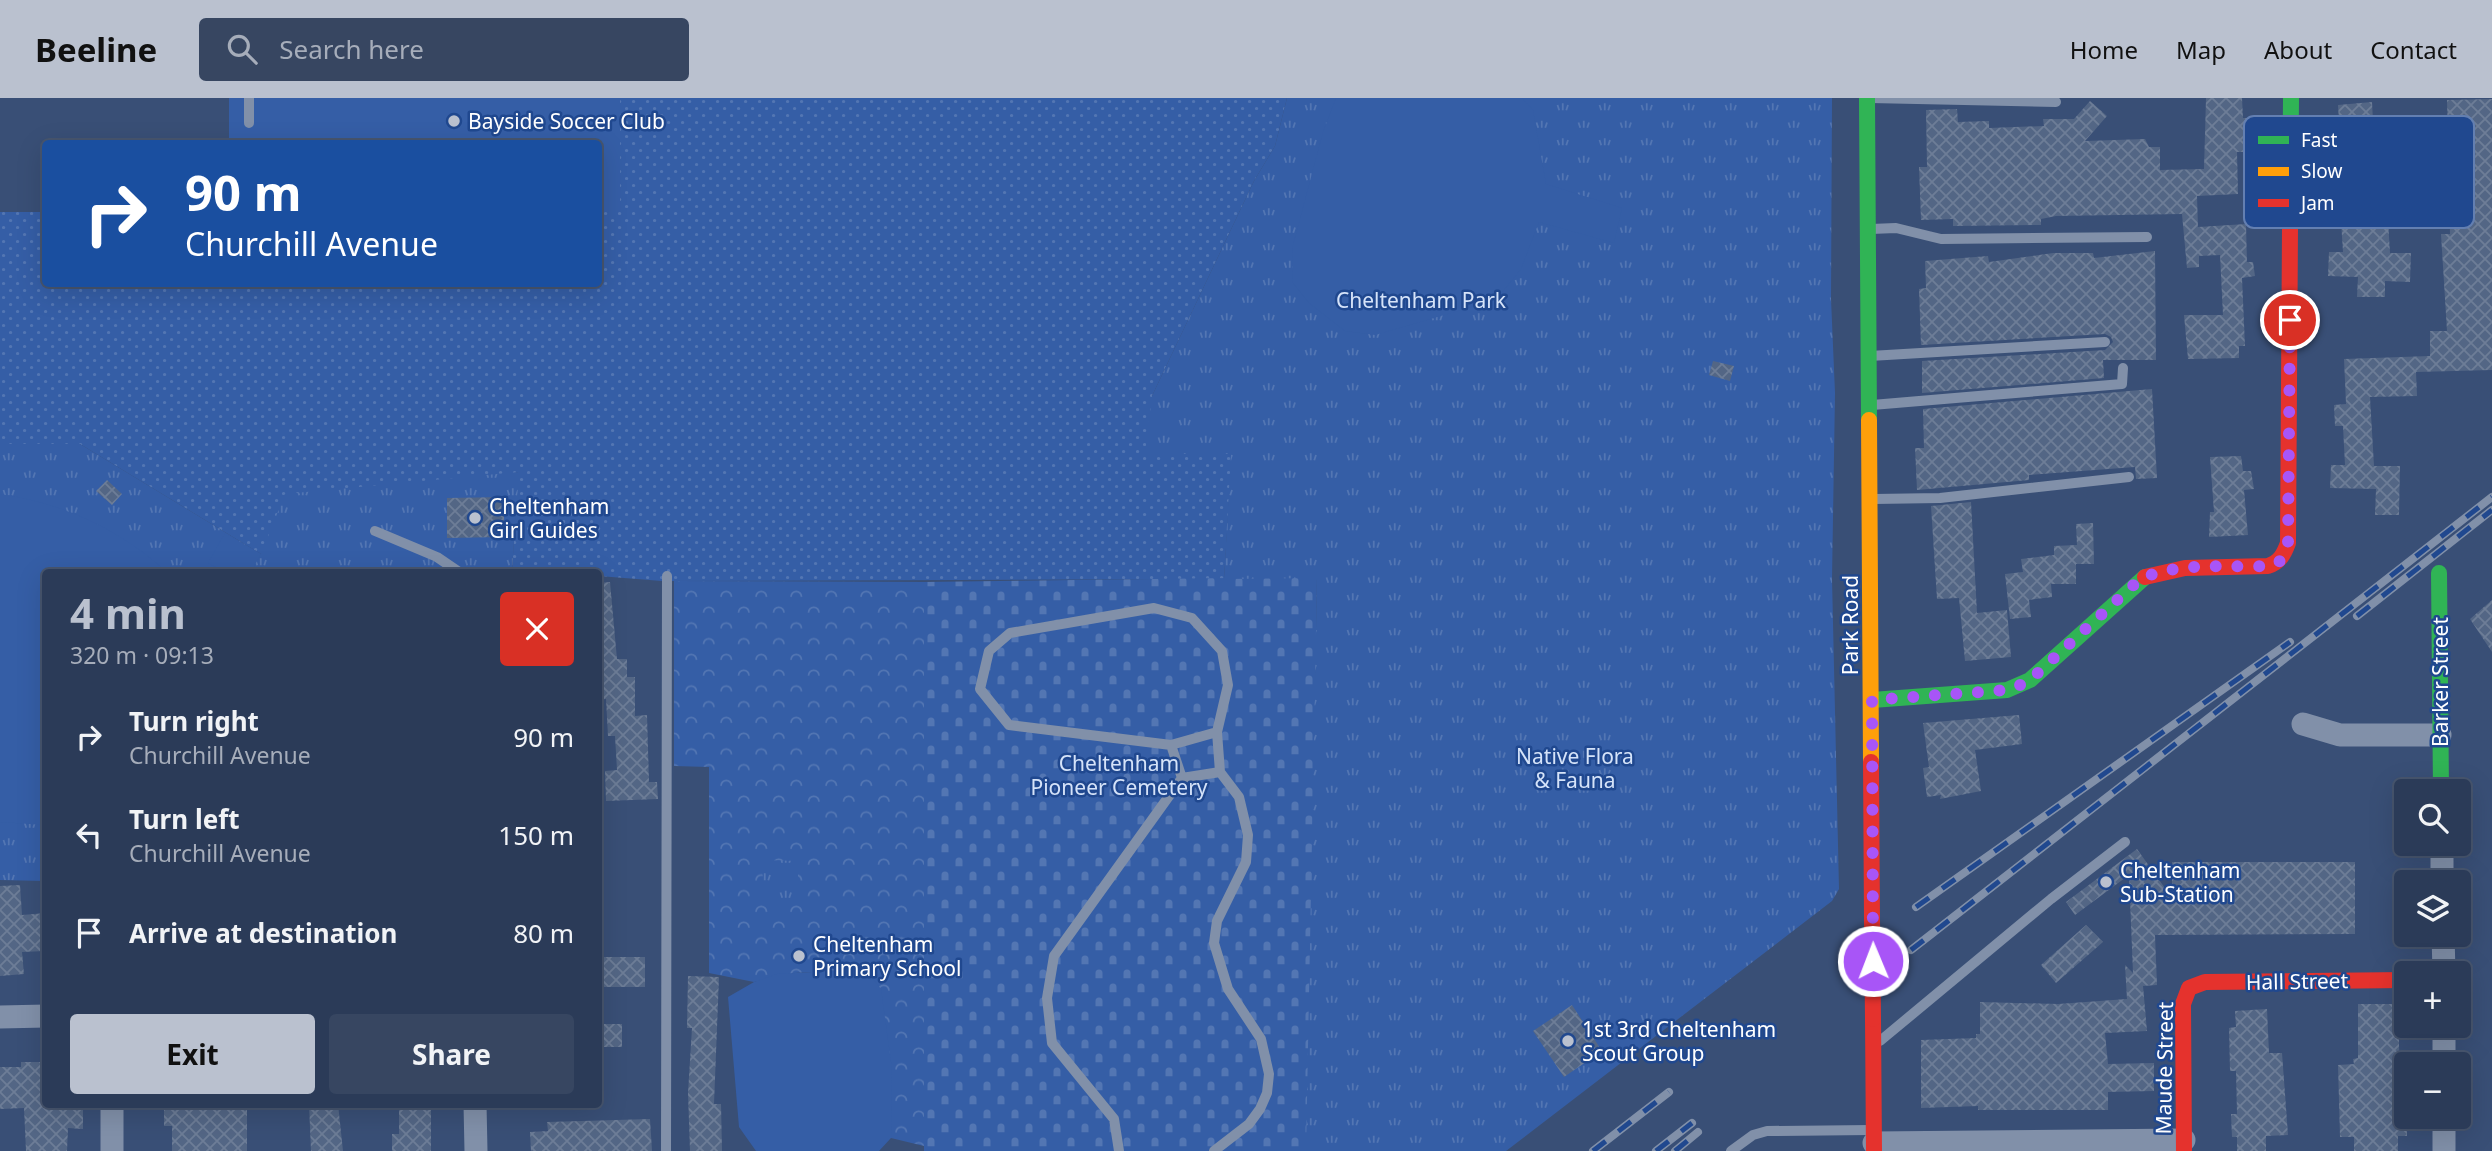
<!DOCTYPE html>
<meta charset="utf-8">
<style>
:root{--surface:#2b3b58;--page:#374661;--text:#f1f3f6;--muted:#a6adba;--line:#47556e;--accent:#bac1cf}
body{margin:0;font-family:"Noto Sans",sans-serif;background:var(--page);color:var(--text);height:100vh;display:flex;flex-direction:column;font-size:26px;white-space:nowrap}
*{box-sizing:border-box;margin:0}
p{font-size:23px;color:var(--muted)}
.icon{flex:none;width:38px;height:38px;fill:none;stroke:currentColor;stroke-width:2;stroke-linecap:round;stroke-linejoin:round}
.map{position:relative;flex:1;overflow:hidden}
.drawer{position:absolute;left:42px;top:471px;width:560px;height:539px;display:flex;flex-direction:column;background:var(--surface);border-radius:7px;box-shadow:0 7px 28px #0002,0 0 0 2px var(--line)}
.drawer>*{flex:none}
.guide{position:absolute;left:42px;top:42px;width:560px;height:147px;border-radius:7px;box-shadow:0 7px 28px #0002,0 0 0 2px var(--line);background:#1a4fa0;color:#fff;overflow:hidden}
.tools{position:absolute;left:2394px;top:681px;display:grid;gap:14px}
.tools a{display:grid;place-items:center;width:77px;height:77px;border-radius:7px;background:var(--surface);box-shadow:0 7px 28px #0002,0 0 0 2px var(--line);font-size:35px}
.pin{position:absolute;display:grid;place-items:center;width:60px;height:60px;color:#fff;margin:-30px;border:4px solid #fff;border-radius:50%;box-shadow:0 2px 7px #0007}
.me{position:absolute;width:77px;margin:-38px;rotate:359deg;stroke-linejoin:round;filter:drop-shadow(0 0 5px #0008)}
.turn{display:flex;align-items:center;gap:24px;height:147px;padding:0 28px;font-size:32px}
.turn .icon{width:91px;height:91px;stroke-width:2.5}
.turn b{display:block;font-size:49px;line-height:60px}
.round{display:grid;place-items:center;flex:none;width:74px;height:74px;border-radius:7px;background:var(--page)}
.overview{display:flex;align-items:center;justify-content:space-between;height:119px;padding:0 28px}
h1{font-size:42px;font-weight:700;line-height:52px;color:var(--accent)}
.primary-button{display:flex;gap:14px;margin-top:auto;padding:14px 28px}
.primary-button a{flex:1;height:80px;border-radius:7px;background:var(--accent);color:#111;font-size:28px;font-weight:700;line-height:80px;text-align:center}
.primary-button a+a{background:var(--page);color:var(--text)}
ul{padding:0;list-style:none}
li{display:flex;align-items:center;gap:21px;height:98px;padding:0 28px}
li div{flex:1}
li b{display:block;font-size:26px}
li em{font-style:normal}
header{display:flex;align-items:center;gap:42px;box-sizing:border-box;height:98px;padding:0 35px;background:var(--accent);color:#111}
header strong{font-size:33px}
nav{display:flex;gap:38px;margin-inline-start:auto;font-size:24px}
.search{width:490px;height:63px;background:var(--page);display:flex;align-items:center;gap:18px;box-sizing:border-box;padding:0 24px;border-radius:7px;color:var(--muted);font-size:26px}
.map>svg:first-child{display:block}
.grass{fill:url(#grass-dots)}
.forest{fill:url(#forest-crowns)}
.cemetery{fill:url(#cemetery-stones)}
.park{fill:url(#park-tufts)}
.garden{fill:#355ea6}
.building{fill:url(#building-cross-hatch)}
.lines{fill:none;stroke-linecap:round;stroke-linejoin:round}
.lane{stroke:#8190a9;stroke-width:10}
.street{stroke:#8190a9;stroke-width:23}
.fast{stroke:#30b455;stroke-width:16}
.slow{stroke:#ff9f0a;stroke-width:16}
.jam{stroke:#e5322d;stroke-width:16}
.rail-casing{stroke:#8190a9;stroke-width:8}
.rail{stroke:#20488f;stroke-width:5;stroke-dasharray:16;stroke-linecap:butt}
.jam-bridge{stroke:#e5322d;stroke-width:16}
.route{stroke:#a855f7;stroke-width:12;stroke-dasharray:0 21.6}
.poi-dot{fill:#bac1cf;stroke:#20488f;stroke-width:2.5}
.labels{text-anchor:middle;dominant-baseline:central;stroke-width:5;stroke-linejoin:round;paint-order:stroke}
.poi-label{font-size:21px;fill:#fff;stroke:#20488f;text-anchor:start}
.park-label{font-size:21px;fill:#d5e3f9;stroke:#20488f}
.street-label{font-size:21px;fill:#fff;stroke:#20488f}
.key{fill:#20488f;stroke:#637fb1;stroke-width:2}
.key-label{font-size:19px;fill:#fff}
</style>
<header>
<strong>Beeline</strong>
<div class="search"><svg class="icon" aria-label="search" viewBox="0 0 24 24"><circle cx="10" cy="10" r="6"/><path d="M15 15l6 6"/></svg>Search here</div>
<nav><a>Home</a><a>Map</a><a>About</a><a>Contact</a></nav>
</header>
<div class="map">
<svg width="2492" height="1053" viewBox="0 0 2492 1053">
<defs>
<pattern id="grass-dots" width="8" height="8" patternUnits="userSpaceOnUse" patternTransform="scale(1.75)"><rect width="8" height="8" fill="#355ea6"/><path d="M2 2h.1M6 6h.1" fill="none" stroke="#5376b3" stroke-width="1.8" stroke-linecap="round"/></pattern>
<pattern id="forest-crowns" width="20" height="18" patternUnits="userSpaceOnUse" patternTransform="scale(1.75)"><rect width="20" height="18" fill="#355ea6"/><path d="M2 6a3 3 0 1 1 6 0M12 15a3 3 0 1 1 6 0" fill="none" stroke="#5376b3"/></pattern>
<pattern id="cemetery-stones" width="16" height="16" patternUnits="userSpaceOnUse" patternTransform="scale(1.75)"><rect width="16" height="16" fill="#355ea6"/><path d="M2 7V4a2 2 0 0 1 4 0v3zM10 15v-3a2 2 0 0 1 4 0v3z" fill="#5376b3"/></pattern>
<pattern id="park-tufts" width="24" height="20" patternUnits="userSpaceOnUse" patternTransform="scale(1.75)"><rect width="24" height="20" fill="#355ea6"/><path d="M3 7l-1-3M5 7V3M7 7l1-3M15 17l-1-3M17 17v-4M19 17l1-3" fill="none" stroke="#5376b3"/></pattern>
<pattern id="building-cross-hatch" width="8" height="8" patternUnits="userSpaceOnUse" patternTransform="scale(1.75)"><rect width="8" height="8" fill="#536685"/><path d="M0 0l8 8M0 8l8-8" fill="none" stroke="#6d7d97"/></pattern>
</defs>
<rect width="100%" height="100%" fill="#394f76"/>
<path class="grass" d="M620,0H1287L1275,48L1254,83L1152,298L1232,356L1224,481L662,483L599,478L598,474L512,473L518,374L261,456L80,346H0V114H45L46,186H598L599,112H620Z"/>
<path class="forest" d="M674,483L924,484V1048L891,1040V969L865,871L795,875L754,884L709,875V669L674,668Z"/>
<path class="cemetery" d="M1317,479L1310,1053H924V484Z"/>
<path class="park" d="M1287,0H1832L1831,201L1835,295L1832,481L1839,791L1832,803L1506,1053H1306L1317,480L1224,481L1231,356H1145L1152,298L1254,83L1275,48Z
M0,346H80L261,456L285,396L519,374L512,472L536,474H46L45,783L0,782Z
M763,762L798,763V807L762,806Z"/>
<path class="garden" d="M229,0H620V112H599L598,46L229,45Z
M1336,0H1522L1533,12L1546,86L1622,110L1614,145L1539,124L1521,171L1496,202L1375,237L1345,233L1309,205L1293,185L1292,151L1323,34Z
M0,396C63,405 119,431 167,474H46L45,727L0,724Z
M225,435L261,456L251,474H225L208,465Z
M865,871L881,891L892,971L891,1040L879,1053H756L739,1029L728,899L754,884L777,876Z"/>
<path class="building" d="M2206,0H2242L2243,20H2247V54H2237L2238,96L2197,98L2198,129L2246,126L2247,164H2253L2255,178L2242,180L2245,248H2239V260L2188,261L2184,217H2223L2220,157L2199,158V169L2187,170L2182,116L2056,118L2041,121V127L1953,128V121L1921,122L1919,69H1927L1926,12L1957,11L1958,24L1989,23V30L2044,28L2043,21H2074L2090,3L2107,18L2085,43L2145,41L2149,49H2160V72L2204,71Z
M2492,1V272L2416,274L2417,298L2370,299L2374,368H2400L2399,417H2375L2376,391L2330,390L2331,367H2345L2343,328H2335L2334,307L2346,306L2344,261L2430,258V233H2447L2441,136H2450L2447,2Z
M2372,4L2373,23L2366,24L2367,36L2347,38L2346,24L2339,25L2338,7Z
M2387,105L2390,155H2411L2410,184L2385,183V199H2357L2358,179L2328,178L2329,154H2343L2340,108Z
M2155,153L2156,262H2103L2104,280L1922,295V263L2105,252L2113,244L2111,239L2105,236L1921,247L1919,191L1926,190L1925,163L1988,158L1989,164L2053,155H2093L2094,160Z
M1713,263L1734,268L1730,283L1709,277Z
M2152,291L2157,380L2136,381L2135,369L2029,377V382L1917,392L1915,350H1924L1923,311Z
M2241,358L2243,373H2251L2254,391L2244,392L2248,437L2209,439L2210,414H2214L2210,359Z
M107,382L122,396L112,407L96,393Z
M504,399V439L447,440V400Z
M1971,404L1977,515L2007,512L2011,559L1965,563L1959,500L1937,501L1931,408Z
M2093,425L2094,466H2076V486H2051L2052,499L2029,502L2031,519L2010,521L2005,476L2023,474L2021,461L2054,457V448L2077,447L2076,426Z
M610,484L617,561H627V579H635V618L647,617L649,684H657L658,701L606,703L605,673L617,672L615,638H608L606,601L598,602V485Z
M2492,502V554L2470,521Z
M2019,617L2022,646L1975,652L1981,693L1940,701L1941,697L1927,699L1923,670L1929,669L1923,625Z
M2137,751L2172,800V764H2355V836L2155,837L2157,887L2143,888L2147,933L2105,935L2108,966L2154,965V993L2108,994V1012H1978V1008L1921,1010V942L1976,940V936H1980V904L2058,906L2127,901L2125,867L2133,875L2129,777L2075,817L2066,804Z
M20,787L22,817L46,815V853L22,854L24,876L0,878V788Z
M2086,827L2103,844L2056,885L2041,867Z
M598,859H645V889H598Z
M688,878L719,879L714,1006H721L722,1053H690L688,995L692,930H687Z
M2358,906H2399V949L2402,997H2406L2407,1038H2398V1053H2354V1039H2340L2338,967L2354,966L2353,961L2358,960Z
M1572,907L1602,953L1564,979L1533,933Z
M2267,911L2269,955H2282L2288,1037L2266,1038V1053H2237V1039H2232L2231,1016H2237L2236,973H2230L2229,930L2236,929L2235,913Z
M598,926H622V949H598Z
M21,964H41V980H46V1006L83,1009V1031L68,1030L67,1053H26L24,1010L0,1011V969H21Z
M164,1006H247V1053H172V1028H164Z
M309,1006H338L343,1053H311Z
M399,1006H431V1053H392V1036H399Z
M650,1021L652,1053H531L530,1034L548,1033L547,1024Z"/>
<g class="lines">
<path class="lane" d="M1870,0L2056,4
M249,25V0
M1871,131L1896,130L1941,141L2147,139
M1870,258L2105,244
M1872,307L2122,286L2123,270
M1874,401L1940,400L2129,379
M375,433L437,459L459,474
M1171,647L1217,634
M1182,680L1220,674
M1880,943L2051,801L2125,744
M666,1053L667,478
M1119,1053L1114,1021L1052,945L1047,900L1054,858L1182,680L1171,647L1009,627L980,591L989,553L1010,535L1154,510L1192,520L1222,553L1228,587L1217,634L1220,674L1239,699L1248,737L1246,764L1217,823L1214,845L1228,891L1261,941L1269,976L1267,995L1260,1011L1249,1026L1214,1053
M1731,1053L1753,1037L1767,1033L1871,1032"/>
<path class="street" d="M2303,626L2340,637H2440
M2442,746V784
M2443,836L2444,875
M0,919L46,918
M2444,928V966
M112,1006V1053
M475,1006L476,1053
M2444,1018V1053
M1874,1045L2184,1042"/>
<path class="fast" d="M1867,0L1869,322
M2290,130L2291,0
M2439,475L2441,693
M1872,602L2007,592L2030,582L2145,479"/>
<path class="slow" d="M1869,322L1871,664"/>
<path class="jam" d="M2145,479L2185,470L2268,468C2280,464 2284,456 2288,445L2290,130
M1871,664L1872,821
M1873,921L1874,1053
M2184,1053L2183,906L2189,890L2205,884L2406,882"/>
<defs>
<path id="rail" d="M2357,518L2492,412
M1916,809L2290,544
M1911,852L2492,399
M1593,1053L1669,994
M1656,1053L1692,1025
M1675,1053L1698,1034"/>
</defs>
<use href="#rail" class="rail-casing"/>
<use href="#rail" class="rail"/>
<path class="jam-bridge" d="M1872,821L1873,921"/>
</g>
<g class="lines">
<path class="route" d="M1873,863L1872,602L2007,592L2020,587L2030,582L2139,482C2176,463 2227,470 2268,468L2280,463L2288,445L2290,222"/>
</g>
<g class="poi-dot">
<circle cx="454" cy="23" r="7"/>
<circle cx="475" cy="420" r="7"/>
<circle cx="2106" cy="784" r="7"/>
<circle cx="799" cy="858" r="7"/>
<circle cx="1568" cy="943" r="7"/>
</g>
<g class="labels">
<g class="poi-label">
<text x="468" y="23">Bayside Soccer Club</text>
<text x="489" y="408">Cheltenham<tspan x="489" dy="24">Girl Guides</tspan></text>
<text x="2120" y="772">Cheltenham<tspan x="2120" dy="24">Sub-Station</tspan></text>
<text x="813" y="846">Cheltenham<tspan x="813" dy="24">Primary School</tspan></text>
<text x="1582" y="931">1st 3rd Cheltenham<tspan x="1582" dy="24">Scout Group</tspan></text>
</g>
<g class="park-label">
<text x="1421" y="202">Cheltenham Park</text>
<text x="1575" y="658">Native Flora<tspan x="1575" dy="24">&amp; Fauna</tspan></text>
<text x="1119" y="665">Cheltenham<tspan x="1119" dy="24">Pioneer Cemetery</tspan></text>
</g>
<g class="street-label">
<text transform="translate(1850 527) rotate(-90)">Park Road</text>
<text transform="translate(2440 584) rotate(-90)">Barker Street</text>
<text transform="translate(2297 883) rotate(-1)">Hall Street</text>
<text transform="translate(2164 970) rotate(-89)">Maude Street</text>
</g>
</g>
<rect x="2244" y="18" width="230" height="112" rx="10" class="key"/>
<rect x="2258" y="38" width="31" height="8" fill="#30b455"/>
<rect x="2258" y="69" width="31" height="9" fill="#ff9f0a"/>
<rect x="2258" y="101" width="31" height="8" fill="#e5322d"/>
<g class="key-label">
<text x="2301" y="49">Fast</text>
<text x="2301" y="80">Slow</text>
<text x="2301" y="112">Jam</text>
</g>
</svg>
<div class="tools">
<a><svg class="icon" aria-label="search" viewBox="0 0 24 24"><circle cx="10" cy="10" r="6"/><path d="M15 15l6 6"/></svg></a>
<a><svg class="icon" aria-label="layers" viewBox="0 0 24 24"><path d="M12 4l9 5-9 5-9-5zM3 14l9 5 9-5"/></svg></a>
<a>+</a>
<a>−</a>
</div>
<div class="pin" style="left:2290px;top:222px;background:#d93025"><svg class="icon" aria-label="arrive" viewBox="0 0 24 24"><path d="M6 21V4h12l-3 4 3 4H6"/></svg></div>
<svg class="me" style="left:1873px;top:863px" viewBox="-20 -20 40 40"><circle r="17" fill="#a855f7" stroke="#fff" stroke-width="3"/><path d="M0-11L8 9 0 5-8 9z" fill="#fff"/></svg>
<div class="guide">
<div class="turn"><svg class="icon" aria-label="right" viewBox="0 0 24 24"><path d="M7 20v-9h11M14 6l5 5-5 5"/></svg><div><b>90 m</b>Churchill Avenue</div></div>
</div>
<section class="drawer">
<div class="overview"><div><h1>4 min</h1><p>320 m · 09:13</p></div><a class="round" style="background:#d93025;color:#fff"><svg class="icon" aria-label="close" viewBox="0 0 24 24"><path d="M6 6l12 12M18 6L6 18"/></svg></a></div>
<ul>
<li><svg class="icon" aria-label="right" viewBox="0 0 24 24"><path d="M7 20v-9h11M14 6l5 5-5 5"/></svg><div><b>Turn right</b><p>Churchill Avenue</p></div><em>90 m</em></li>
<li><svg class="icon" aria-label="left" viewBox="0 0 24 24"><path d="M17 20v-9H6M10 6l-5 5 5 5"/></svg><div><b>Turn left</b><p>Churchill Avenue</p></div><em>150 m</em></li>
<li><svg class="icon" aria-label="arrive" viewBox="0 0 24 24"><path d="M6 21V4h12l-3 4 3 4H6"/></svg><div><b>Arrive at destination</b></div><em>80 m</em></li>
</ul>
<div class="primary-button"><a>Exit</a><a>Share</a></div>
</section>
</div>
